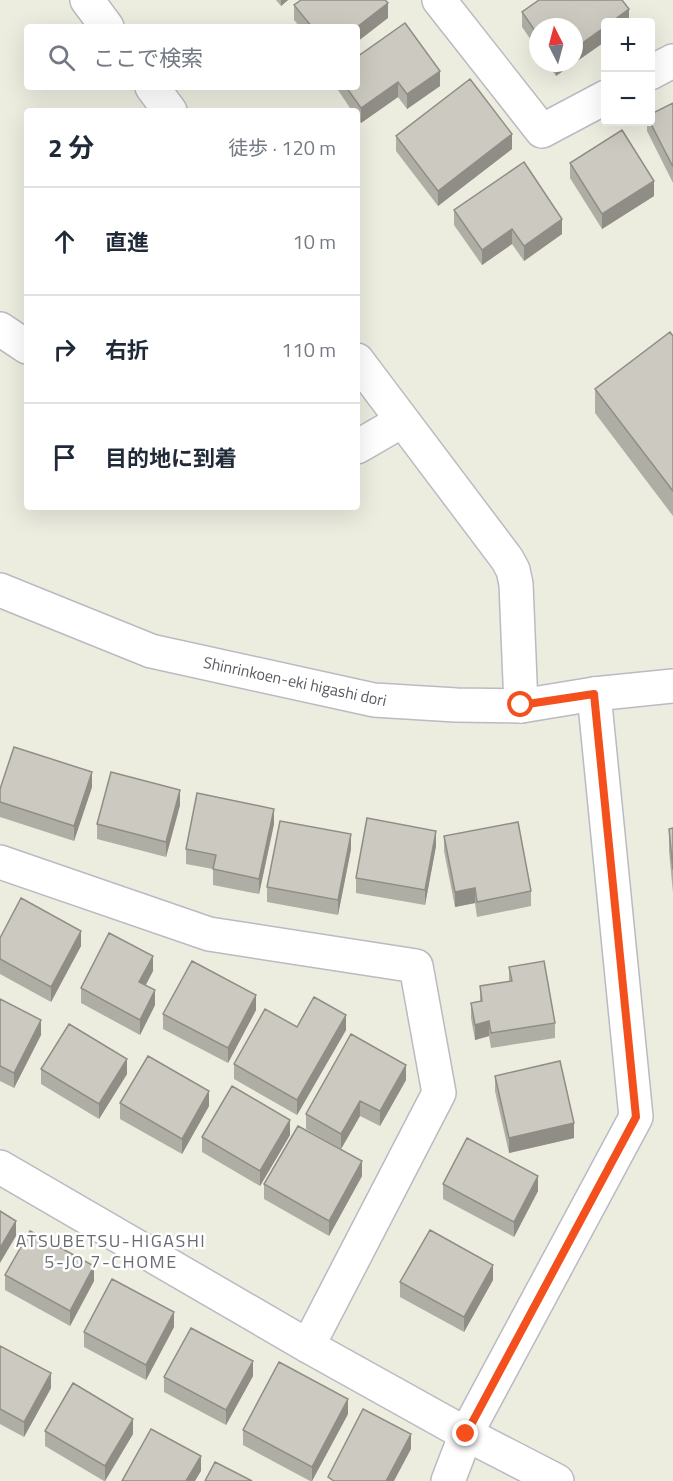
<!DOCTYPE html>
<html lang="ja">
<head>
<meta charset="utf-8">
<style>
  :root { --surface:#fff; --page:#f2f2f3; --text:#1f2937; --muted:#747a83; --line:#e0e1e3 }
  body { margin:0; font-family:"Titillium Web","Noto Sans JP",sans-serif; background:var(--page); color:var(--text) }
  .controls { position:absolute; right:18px; top:18px; display:grid; overflow:hidden; border-radius:6px; box-shadow:0 6px 24px #0002 }
  .controls button { width:54px; height:54px; display:grid; place-items:center; padding:0; border:0; border-bottom:2px solid var(--line); background:var(--surface); color:var(--text); font:30px sans-serif }
  .compass { position:absolute; left:529px; top:18px; width:54px; height:54px; border-radius:50%; background:var(--surface); box-shadow:0 6px 24px #0002; rotate:354deg }
  .stop { position:absolute; width:18px; height:18px; margin:-14px; border:4px solid #f4501d; border-radius:50%; background:#fff }
  .stop.end { background:#f4501d; border-color:#fff; box-shadow:0 2px 6px #0008 }
  .list { margin:0; padding:0; list-style:none }
  h2 { display:flex; justify-content:space-between; align-items:center; height:78px; margin:0; padding:0 24px; font-size:26px }
  h2 small { font-size:20px; font-weight:400; color:var(--muted) }
  .list li { display:grid; grid-template-columns:39px 1fr auto; gap:18px; align-items:center; box-sizing:border-box; height:108px; padding:0 24px; border-top:2px solid var(--line) }
  .list b { display:block; font-size:22px; white-space:nowrap }
  .list em { font-size:20px; font-style:normal; color:var(--muted) }
  .icon { flex:none; width:33px; height:33px; fill:none; stroke:currentColor; stroke-width:2; stroke-linecap:round; stroke-linejoin:round }
  .map { position:relative; flex:none; width:673px; height:1481px; overflow:hidden }
  .search { position:absolute; background:var(--surface); box-shadow:0 6px 24px #0002; left:24px; top:24px; width:336px; height:66px; display:flex; align-items:center; gap:15px; box-sizing:border-box; padding:0 21px; border-radius:6px; color:var(--muted); font-size:22px }
  .panel { position:absolute; background:var(--surface); box-shadow:0 6px 24px #0002; left:24px; top:108px; width:336px; height:402px; border-radius:6px }
  .map>svg:first-child { display:block }
  .lines { fill:none; stroke-linecap:round; stroke-linejoin:round }
  .minor-casing { stroke:#babbc2; stroke-width:36 }
  .tertiary-casing { stroke:#babbc2; stroke-width:36 }
  .minor { stroke:#fff; stroke-width:33 }
  .tertiary { stroke:#fff; stroke-width:33 }
  .wall { fill:#afaea5 }
  .shaded-wall { fill:#8f8d86 }
  .building { fill:#cccac0; stroke:#8f8d86; stroke-width:1.5 }
  .route { stroke:#f4501d; stroke-width:8 }
  .labels { text-anchor:middle; stroke-width:5; stroke-linejoin:round; paint-order:stroke }
  .street-label { font-size:16px; fill:#585b61; stroke:#fff }
  .neighbourhood-label { font-size:18px; letter-spacing:1.5px; fill:#696c73; stroke:#fff }
</style>
</head>
<body>
<div class="map">
<svg width="673" height="1481" viewBox="0 0 673 1481">
  <rect width="100%" height="100%" fill="#ececdf"/>
  <g class="lines">
    <defs>
      <path id="minor" d="M87 0 107 27
        M439 0 542 131 606 97
        M650 73 673 61
        M152 87 170 111
        M0 329 27 347
        M357 360 507 559 513 570 516 584 521 706
        M357 447 402 421
        M0 862 209 934 416 966 439 1093 308 1346
        M448 1481 466 1434 636 1117 594 694"/>
      <path id="tertiary" d="M0 590 151 651 374 700 456 705 521 706 594 694 673 686
        M0 1167 308 1346 466 1434 557 1481"/>
    </defs>
    <use href="#minor" class="minor-casing"/>
    <use href="#tertiary" class="tertiary-casing"/>
    <use href="#minor" class="minor"/>
    <use href="#tertiary" class="tertiary"/>
  </g>
  <path class="wall" d="M276 0H288L281 6Z
    M294 5 388 18 357 27H300L294 20Z
    M522 12 629 22 556 76 547 63H574L538 27V50L522 27Z
    M357 57 440 86 407 109 398 97 361 123 357 117V111H352L336 87H357Z
    M673 103V183L647 131V122H651Z
    M396 136 512 149 438 206 396 151Z
    M570 163 654 196 602 229 570 178Z
    M454 210 562 234 524 261 512 244 482 265 454 225Z
    M673 336V516L595 413V389Z
    M92 787 74 841 0 817V789Z
    M180 805 166 857 97 839V824Z
    M274 824 259 894 213 885V869L186 864V849Z
    M673 828V893L669 851V829Z
    M444 836 531 891V906L477 917 475 903 455 907 444 851Z
    M436 846 425 905 356 893V878Z
    M351 849 338 915 267 902V887Z
    M0 938 81 946 51 1002 0 974Z
    M509 967 555 1023V1038L491 1048 489 1036 475 1040 471 1018V1003L480 1001V986L509 982Z
    M153 971 146 985 155 1005 140 1035 81 1003V988Z
    M0 999 41 1035 14 1088 0 1081Z
    M256 1010 228 1063 163 1029V1014Z
    M297 1027 346 1030 297 1115 234 1079V1064Z
    M41 1069 127 1074 99 1119 41 1084Z
    M495 1076 574 1138 509 1153 495 1091Z
    M406 1080 380 1126 360 1116 341 1149 306 1129V1114Z
    M120 1103 209 1106 182 1154 120 1119Z
    M290 1135 260 1186 202 1152V1137Z
    M362 1176 329 1236 264 1199V1184Z
    M443 1184 538 1191 514 1237 443 1199Z
    M5 1275 94 1281 70 1326 5 1290Z
    M493 1280 464 1332 400 1297V1282Z
    M174 1327 146 1380 84 1347V1332Z
    M0 1346 51 1388 24 1437 0 1424Z
    M253 1376 226 1425 164 1392V1377Z
    M348 1414 312 1481H310L243 1445V1430Z
    M45 1431 133 1434 105 1481H104L45 1446Z"/>
  <path class="shaded-wall" d="M281 0H288L281 6Z
    M388 3V18L357 42V27Z
    M629 9V22H611Z
    M606 26V41L556 76V63H574V49Z
    M440 71V86L407 109V94Z
    M398 82V97L361 123V108Z
    M512 134V149L438 206V191Z
    M654 181V196L602 229V214Z
    M562 219V234L524 261V246Z
    M512 229V244L482 265V250Z
    M92 772V787L74 841V826Z
    M180 790V805L166 857V842Z
    M274 809V824L259 894V879Z
    M436 831V846L425 905V890Z
    M351 834V849L338 915V900Z
    M475 888V903L455 907V892Z
    M81 931V946L51 1002V987Z
    M153 956V971L139 997V982Z
    M155 990V1005L140 1035V1020Z
    M256 995V1010L228 1063V1048Z
    M346 1015V1030L297 1115V1100Z
    M41 1020V1035L14 1088V1073Z
    M489 1021V1036L475 1040V1025Z
    M127 1059V1074L99 1119V1104Z
    M406 1065V1080L380 1126V1111Z
    M209 1091V1106L182 1154V1139Z
    M360 1101V1116L341 1149V1134Z
    M290 1120V1135L260 1186V1171Z
    M574 1123V1138L509 1153V1138Z
    M362 1161V1176L329 1236V1221Z
    M538 1176V1191L514 1237V1222Z
    M16 1221V1236L0 1263V1248Z
    M493 1265V1280L464 1332V1317Z
    M94 1266V1281L70 1326V1311Z
    M174 1312V1327L146 1380V1365Z
    M253 1361V1376L226 1425V1410Z
    M51 1373V1388L24 1437V1422Z
    M348 1399V1414L312 1481V1467Z
    M133 1419V1434L105 1481V1466Z
    M411 1434V1449L394 1481H386Z
    M201 1456V1471L195 1481H186Z"/>
  <path class="building" d="M301 0H385L388 3 357 27H312L294 5Z
    M539 0H622L629 9 611 22H606V26L574 49V27H538V35L522 12Z
    M405 23 440 71 407 94 398 82 361 108 346 87H357V57Z
    M470 79 512 134 438 191 396 136Z
    M673 103V167L650 122 651 114Z
    M622 130 654 181 602 214 570 163Z
    M524 162 562 219 524 246 512 229 482 250 454 210Z
    M670 332 673 336V491L595 389Z
    M14 747 92 772 74 826 0 802V789Z
    M111 772 180 790 166 842 97 824Z
    M197 793 274 809 259 879 213 869 216 855 186 849Z
    M367 818 436 831 425 890 356 878Z
    M280 821 351 834 338 900 267 887Z
    M518 822 531 891 477 902 475 888 455 892 444 836Z
    M673 828V870L669 829Z
    M21 898 81 931 51 987 0 959V938Z
    M109 933 153 956 139 982 155 990 140 1020 81 988Z
    M192 961 256 995 228 1048 163 1014Z
    M544 961 555 1023 491 1033 489 1021 475 1025 471 1003 482 1001 480 986 512 981 509 967Z
    M314 997 346 1015 297 1100 234 1064 265 1009 297 1027Z
    M0 999 41 1020 14 1073 0 1066Z
    M69 1024 127 1059 99 1104 41 1069Z
    M351 1034 406 1065 380 1111 360 1101 341 1134 306 1114Z
    M148 1056 209 1091 182 1139 120 1103Z
    M560 1061 574 1123 509 1138 495 1076Z
    M232 1086 290 1120 260 1171 202 1137Z
    M298 1126 362 1161 329 1221 264 1184Z
    M467 1138 538 1176 514 1222 443 1184Z
    M0 1211 16 1221 0 1248Z
    M430 1230 493 1265 464 1317 400 1282Z
    M30 1231 94 1266 70 1311 5 1275Z
    M112 1279 174 1312 146 1365 84 1332Z
    M191 1328 253 1361 226 1410 164 1377Z
    M0 1346 51 1373 24 1422 0 1409Z
    M279 1362 348 1399 312 1467 243 1430Z
    M73 1383 133 1419 105 1466 45 1431Z
    M363 1409 411 1434 386 1481H334L328 1477Z
    M151 1429 201 1456 186 1481H122Z
    M215 1462 252 1481H205Z"/>
  <g class="lines">
    <path class="route" d="M466 1434 636 1117 594 694 521 705"/>
  </g>
  <g class="labels">
    <g class="street-label">
      <text transform="translate(295 681) rotate(12)" y="6">Shinrinkoen-eki higashi dori</text>
    </g>
    <g class="neighbourhood-label">
      <text x="111" y="1247">ATSUBETSU-HIGASHI<tspan x="111" dy="21">5-JO 7-CHOME</tspan></text>
    </g>
  </g>
</svg>
<div class="controls">
<button>+</button>
<button>−</button>
</div>
<svg class="compass" viewBox="-18 -18 36 36"><path d="M0-13l5 13h-10z" fill="#e53935"/><path d="M0 13l5-13h-10z" fill="#747a83"/></svg>
<div class="stop" style="left:521px;top:705px"></div>
<div class="stop end" style="left:466px;top:1434px"></div>
<div class="search"><svg class="icon" aria-label="search" viewBox="0 0 24 24"><circle cx="10" cy="10" r="6"/><path d="M15 15l6 6"/></svg>ここで検索</div>
<section class="panel">
<h2>2 分<small>徒歩 · 120 m</small></h2>
<ul class="list">
<li><svg class="icon" aria-label="ahead" viewBox="0 0 24 24"><path d="M12 20V5M6 11l6-6 6 6"/></svg><div><b>直進</b></div><em>10 m</em></li>
<li><svg class="icon" aria-label="right" viewBox="0 0 24 24"><path d="M7 20v-9h11M14 6l5 5-5 5"/></svg><div><b>右折</b></div><em>110 m</em></li>
<li><svg class="icon" aria-label="arrive" viewBox="0 0 24 24"><path d="M6 21V4h12l-3 4 3 4H6"/></svg><div><b>目的地に到着</b></div></li>
</ul>
</section>
</div>
</body>
</html>
